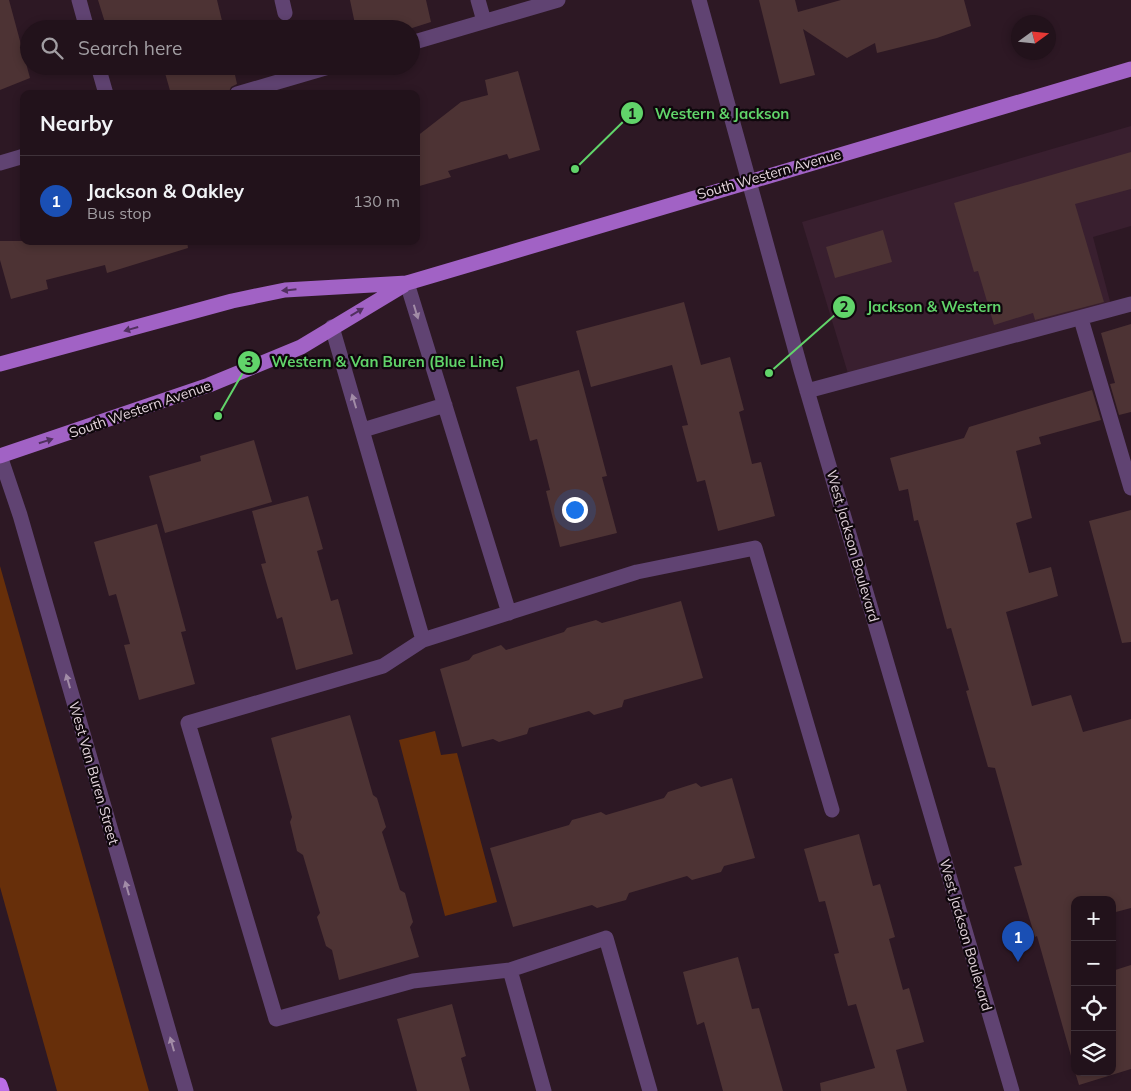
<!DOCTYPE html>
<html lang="en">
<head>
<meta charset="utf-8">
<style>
  :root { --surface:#22121b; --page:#2e2028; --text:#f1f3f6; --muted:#a29ea3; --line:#3f323a; --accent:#0b8043 }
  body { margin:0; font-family:Mulish,sans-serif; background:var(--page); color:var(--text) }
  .controls { position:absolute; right:15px; bottom:15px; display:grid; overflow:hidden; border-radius:10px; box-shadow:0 2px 8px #0003 }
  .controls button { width:45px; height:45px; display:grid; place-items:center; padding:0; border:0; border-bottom:1px solid var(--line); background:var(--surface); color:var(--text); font:25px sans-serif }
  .compass { position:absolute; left:1011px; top:15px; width:45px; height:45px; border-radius:50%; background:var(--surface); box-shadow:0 2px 8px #0003; rotate:75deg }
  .you { position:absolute; left:574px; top:509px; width:18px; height:18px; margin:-12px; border:4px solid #fff; border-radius:50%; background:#1a73e8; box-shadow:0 0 0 8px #1a73e833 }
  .badge { display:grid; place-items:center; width:32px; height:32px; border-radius:50%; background:var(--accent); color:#fff; font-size:16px; font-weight:700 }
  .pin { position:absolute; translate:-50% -41px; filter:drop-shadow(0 1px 2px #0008) }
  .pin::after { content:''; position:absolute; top:26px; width:18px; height:15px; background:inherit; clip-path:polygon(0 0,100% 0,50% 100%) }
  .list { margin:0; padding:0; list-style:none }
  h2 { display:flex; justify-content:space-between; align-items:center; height:65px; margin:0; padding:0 20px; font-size:21px }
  h2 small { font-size:16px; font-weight:400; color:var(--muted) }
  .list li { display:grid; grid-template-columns:32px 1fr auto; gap:15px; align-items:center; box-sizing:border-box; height:90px; padding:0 20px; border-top:1px solid var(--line) }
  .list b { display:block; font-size:19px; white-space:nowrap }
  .list p { margin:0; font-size:16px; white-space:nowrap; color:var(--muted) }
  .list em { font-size:16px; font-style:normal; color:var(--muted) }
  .icon { flex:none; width:28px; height:28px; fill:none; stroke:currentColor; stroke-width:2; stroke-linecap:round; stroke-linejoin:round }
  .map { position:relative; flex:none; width:1131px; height:1091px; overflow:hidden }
  .search { position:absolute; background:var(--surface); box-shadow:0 2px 8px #0003; left:20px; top:20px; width:400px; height:55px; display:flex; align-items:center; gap:12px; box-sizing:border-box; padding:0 18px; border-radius:28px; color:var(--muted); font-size:19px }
  .panel { position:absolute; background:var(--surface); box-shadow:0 2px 8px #0003; left:20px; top:90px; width:400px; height:155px; border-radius:10px }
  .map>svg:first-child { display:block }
  .built { fill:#391f2f }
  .green { fill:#672f0a }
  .building { fill:#4d3334 }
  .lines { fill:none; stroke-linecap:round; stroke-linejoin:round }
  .minor { stroke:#604372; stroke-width:15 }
  .major { stroke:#a162c5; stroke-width:15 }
  .highway { stroke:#ba6de6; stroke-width:15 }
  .oneway { fill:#51305f }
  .oneway2 { fill:#a28ca7 }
  .labels { text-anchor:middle; stroke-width:4.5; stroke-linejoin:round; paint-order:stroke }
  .street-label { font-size:14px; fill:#e3d4dc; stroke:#0f070c }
  .leader { fill:none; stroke:#61d46a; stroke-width:2 }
  .callout-dot { fill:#61d46a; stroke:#0f070c; stroke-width:2 }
  .mark-label { font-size:15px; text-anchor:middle; font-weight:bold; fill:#111 }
  .callout-label { font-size:15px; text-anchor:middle; font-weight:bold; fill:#61d46a; stroke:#0f070c; stroke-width:4.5; stroke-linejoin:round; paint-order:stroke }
</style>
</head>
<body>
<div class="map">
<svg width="1131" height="1091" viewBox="0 0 1131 1091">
  <rect width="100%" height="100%" fill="#2d1824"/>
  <path class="built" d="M1131 126V226L1093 237 1112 309 850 380 802 222Z"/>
  <path class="green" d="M0 566 149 1091H57L0 887Z
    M435 731 441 755 457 753 497 902 445 916 399 740Z"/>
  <path class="building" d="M0 0H9L30 78 0 90Z
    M98 0H217L224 29H107Z
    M350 0H426L431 22 409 29H356Z
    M759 0H795L798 12 841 0H964L971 26 937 38 877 53 875 43 847 58 803 29 815 75 780 84Z
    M163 66H233L237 84 231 87 228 94H171Z
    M518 71 540 150 509 159 507 154 448 171 451 177 416 187V137L461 102 488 95 485 80Z
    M1131 152V189L1075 204 1104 302 1035 320 1033 313 994 325 978 271 974 272 954 203Z
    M883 230 892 262 835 278 826 247Z
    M0 241H187L188 248 107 273 105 265 46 280 48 289 11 299 0 260Z
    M684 302 701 365 730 357 744 410 739 412 752 464 761 462 775 516 718 531 705 480 697 482 682 426 688 425 672 365 591 387 576 331Z
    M1131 324V412L1119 415 1110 384 1115 383 1101 333Z
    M579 370 607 476 602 477 617 533 560 547 546 491 550 490 537 439 530 441 516 387Z
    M1092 390 1101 420 1039 437 1041 444 1016 451 1032 518 1016 523 1029 573 1051 567 1058 596 1006 612 1032 706 1071 695 1083 732 1131 719V908L1112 913V900H1075V1070L1037 936 1035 937 1014 867 1022 865 995 768 988 767 966 691 969 690 951 628 947 629 918 520 914 521 908 489 899 491 890 458 964 438 969 427Z
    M254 440 272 502 165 533 149 476 201 461 200 456Z
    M308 496 323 549 317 551 331 601 338 599 353 654 296 670 282 617 277 619 261 564 266 563 252 511Z
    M1131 510V642L1122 643 1089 521Z
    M157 524 186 631 181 632 195 684 139 700 124 645 130 644 116 594 109 596 94 542Z
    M681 601 703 678 624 700 622 707 594 715 589 711 529 728 527 734 499 742 493 739 462 747 440 669 469 660 473 655 501 645 506 650 564 632 567 628 596 620 602 623Z
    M350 715 373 795 377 798 386 827 382 832 400 890 405 893 413 922 410 927 419 957 339 980 332 950 326 946 317 917 320 913 303 855 297 851 290 822 292 817 271 738Z
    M732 778 755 858 724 866 721 872 692 880 687 876 629 893 626 900 597 908 592 905 513 927 490 848 569 825 572 820 601 812 606 815 664 798 668 792 696 783 701 787Z
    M859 834 873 886 880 884 895 937 889 939 903 990 909 988 924 1042 896 1050 907 1091H821L820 1083 875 1068 856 1004 848 1006 834 954 839 953 825 901 819 902 804 849Z
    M738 957 752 1009 759 1008 783 1091H723L704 1022 697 1025 683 972Z
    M1131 965V1069L1079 1085 1075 1072H1112V971Z
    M452 1004 466 1056 461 1058 470 1091H417L397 1019Z"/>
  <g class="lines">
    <path class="minor" d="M79 0 87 29
      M282 0 285 13
      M478 0 484 21
      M699 0 801 370 1012 1091
      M411 43 558 0
      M98 66 106 94
      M237 94 332 66
      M0 163 24 156
      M407 283 509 613
      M1081 319 1131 488
      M332 327 423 640
      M807 391 1131 304
      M363 430 445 405
      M0 456 20 515 186 1091
      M510 970 544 1091
      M650 1091 606 938 510 970 413 981 276 1019 188 723 383 666 423 640 637 572 755 548 832 810"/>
    <path class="major" d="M0 364 232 301 285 290 407 283 1131 69
      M0 456 209 385 301 347 404 285"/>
    <path class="highway" d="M0 1085 2 1091"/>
  </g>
  <defs><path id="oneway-solid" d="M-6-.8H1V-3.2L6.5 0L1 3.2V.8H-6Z" transform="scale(1.25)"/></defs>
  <g class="oneway">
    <use href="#oneway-solid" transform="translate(289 290) rotate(174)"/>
    <use href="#oneway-solid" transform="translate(357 312) rotate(-31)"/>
    <use href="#oneway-solid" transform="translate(131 329) rotate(164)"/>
    <use href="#oneway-solid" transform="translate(46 441) rotate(-18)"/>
  </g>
  <g class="oneway2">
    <use href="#oneway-solid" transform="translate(416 312) rotate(73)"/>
    <use href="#oneway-solid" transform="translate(354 401) rotate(-107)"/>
    <use href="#oneway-solid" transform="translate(68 681) rotate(-106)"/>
    <use href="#oneway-solid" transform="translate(127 888) rotate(-106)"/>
    <use href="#oneway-solid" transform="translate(172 1044) rotate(-106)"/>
  </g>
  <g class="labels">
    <g class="street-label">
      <text transform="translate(769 174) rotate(-16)" y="5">South Western Avenue</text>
      <text transform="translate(140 409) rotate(-19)" y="5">South Western Avenue</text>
      <text transform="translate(853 546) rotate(74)" y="5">West Jackson Boulevard</text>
      <text transform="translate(94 773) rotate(74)" y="5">West Van Buren Street</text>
      <text transform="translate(966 935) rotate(74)" y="5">West Jackson Boulevard</text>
    </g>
  </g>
  <path class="leader" d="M575 169L632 113M769 373L844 307M218 416L249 362"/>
  <g class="callout-dot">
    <circle cx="575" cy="169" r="5"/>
    <circle cx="769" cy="373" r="5"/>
    <circle cx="218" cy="416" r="5"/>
    <circle cx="632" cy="113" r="12"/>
    <circle cx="844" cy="307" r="12"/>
    <circle cx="249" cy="362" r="12"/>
  </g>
  <g class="mark-label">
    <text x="632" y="119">1</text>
    <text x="844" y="312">2</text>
    <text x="249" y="367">3</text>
  </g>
  <g class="callout-label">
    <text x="722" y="119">Western &amp; Jackson</text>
    <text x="934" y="312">Jackson &amp; Western</text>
    <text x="388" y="367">Western &amp; Van Buren (Blue Line)</text>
  </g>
</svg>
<div class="controls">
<button>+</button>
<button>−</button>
<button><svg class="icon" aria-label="locate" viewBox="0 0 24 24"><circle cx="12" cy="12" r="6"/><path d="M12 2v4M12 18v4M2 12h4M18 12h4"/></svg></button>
<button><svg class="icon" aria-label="layers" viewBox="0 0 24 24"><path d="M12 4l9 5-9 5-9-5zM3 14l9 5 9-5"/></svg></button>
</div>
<svg class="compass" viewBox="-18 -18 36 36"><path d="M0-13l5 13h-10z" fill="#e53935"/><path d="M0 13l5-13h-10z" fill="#a29ea3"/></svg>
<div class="you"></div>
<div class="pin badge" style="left:1018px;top:962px;background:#1a4fb4">1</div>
<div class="search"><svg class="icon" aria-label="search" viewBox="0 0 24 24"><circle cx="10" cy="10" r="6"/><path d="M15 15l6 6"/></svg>Search here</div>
<section class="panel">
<h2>Nearby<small></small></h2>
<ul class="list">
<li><span class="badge" style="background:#1a4fb4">1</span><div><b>Jackson &amp; Oakley</b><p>Bus stop</p></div><em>130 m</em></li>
</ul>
</section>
</div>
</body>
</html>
